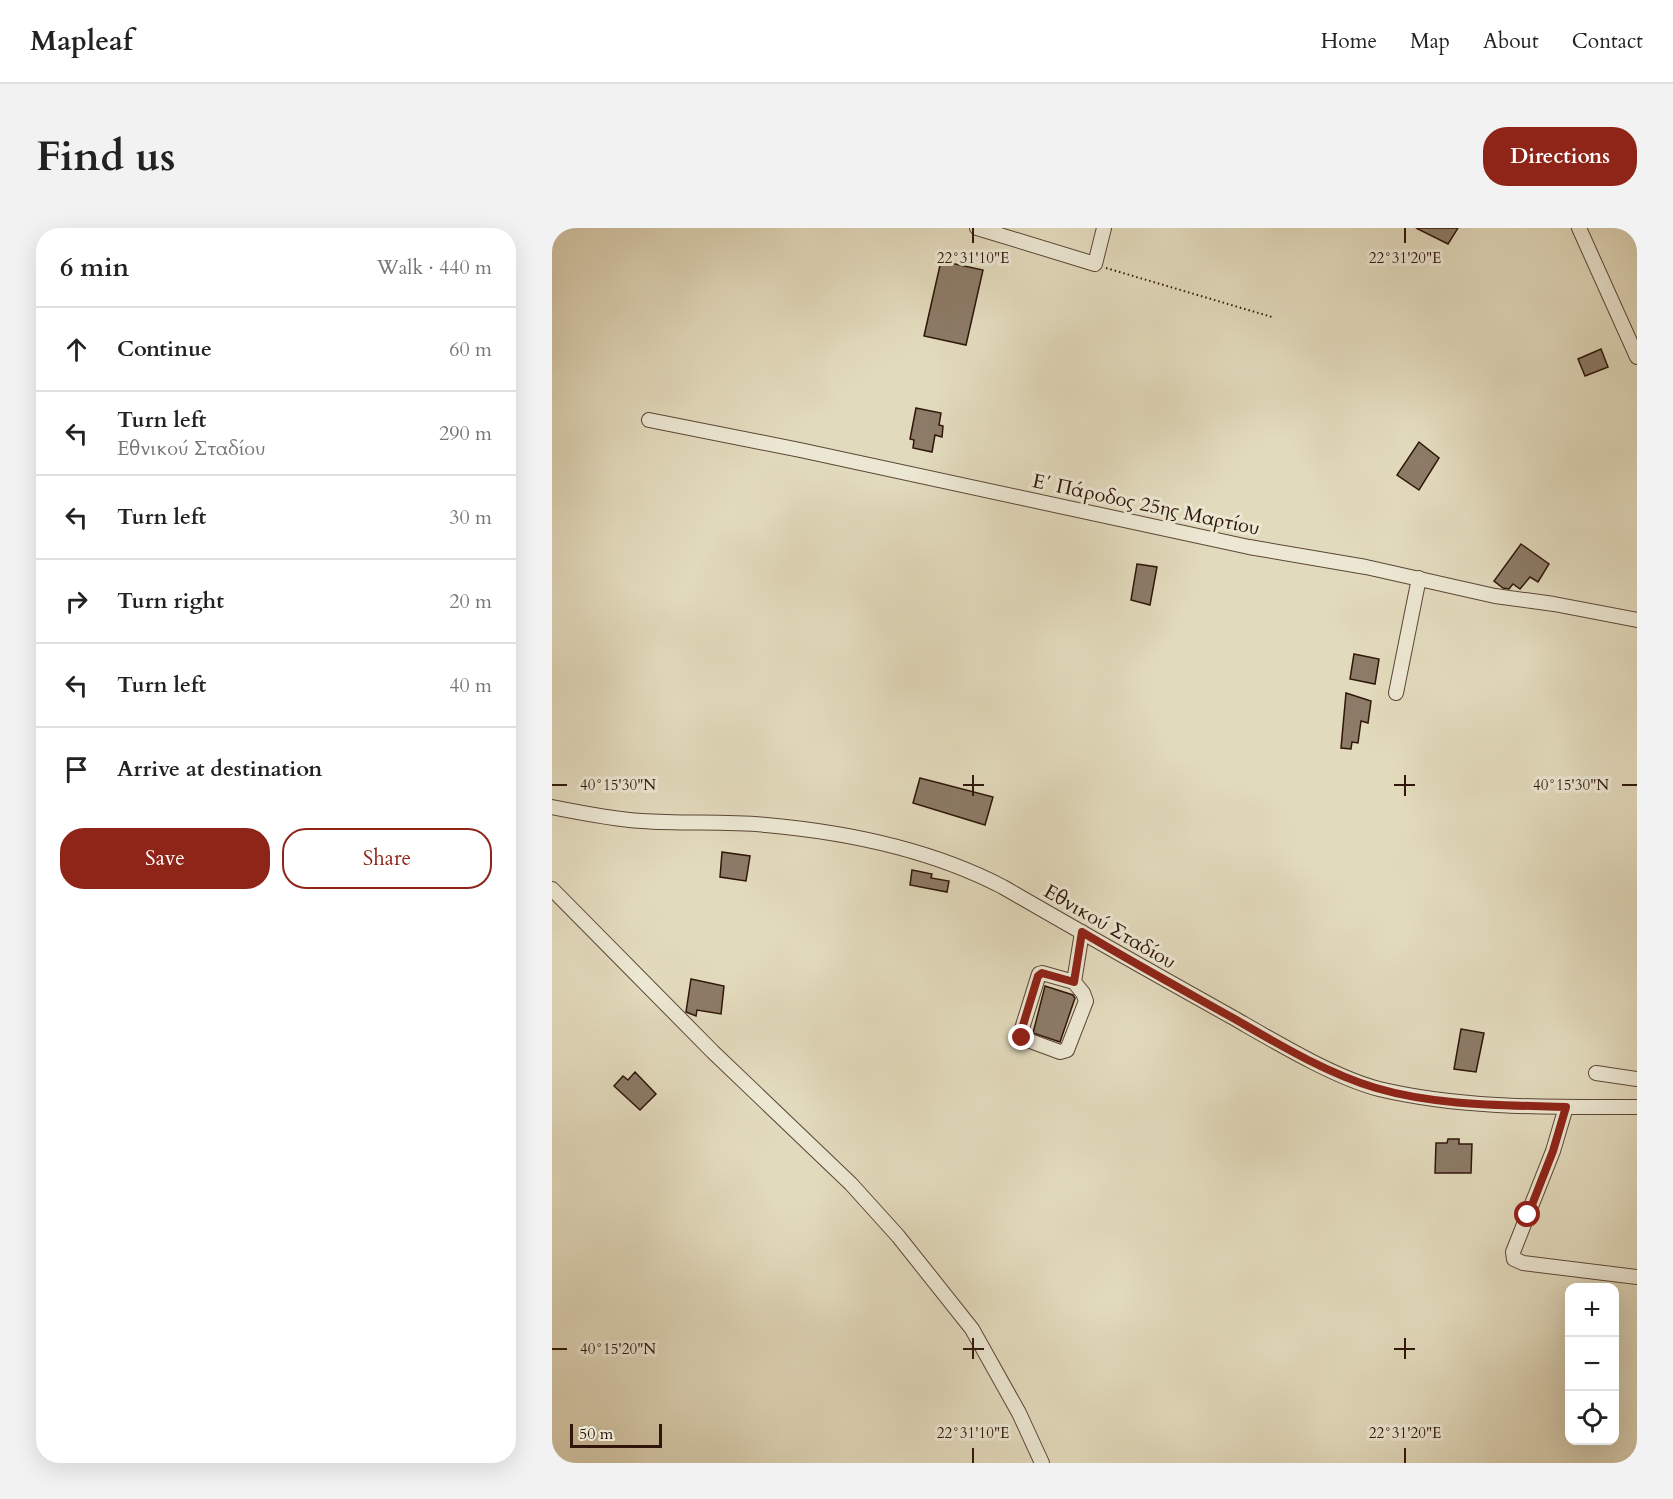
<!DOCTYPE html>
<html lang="en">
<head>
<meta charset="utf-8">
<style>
  :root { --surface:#fff; --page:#f2f2f2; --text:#222; --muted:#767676; --line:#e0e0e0; --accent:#8f2418 }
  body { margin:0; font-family:Cardo,serif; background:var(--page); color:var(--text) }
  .controls { position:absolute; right:18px; bottom:18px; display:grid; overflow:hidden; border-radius:12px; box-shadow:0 6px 24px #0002 }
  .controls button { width:54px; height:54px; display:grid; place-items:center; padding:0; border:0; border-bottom:2px solid var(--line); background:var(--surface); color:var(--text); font:30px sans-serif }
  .scale { position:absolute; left:18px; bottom:15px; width:92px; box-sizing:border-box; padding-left:6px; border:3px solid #2f150a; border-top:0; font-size:16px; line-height:21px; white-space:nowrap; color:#2f150a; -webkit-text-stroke:4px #ece7d3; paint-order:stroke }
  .stop { position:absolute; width:18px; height:18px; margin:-14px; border:4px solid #8f2418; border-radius:50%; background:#fff }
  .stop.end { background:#8f2418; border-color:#fff; box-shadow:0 2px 6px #0008 }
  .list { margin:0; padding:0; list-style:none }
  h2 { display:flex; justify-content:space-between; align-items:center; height:78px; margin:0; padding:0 24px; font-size:26px }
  h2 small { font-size:20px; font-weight:400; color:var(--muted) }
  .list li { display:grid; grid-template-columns:39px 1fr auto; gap:18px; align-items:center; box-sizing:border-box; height:84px; padding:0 24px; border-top:2px solid var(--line) }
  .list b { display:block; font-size:22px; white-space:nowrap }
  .list p { margin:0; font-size:20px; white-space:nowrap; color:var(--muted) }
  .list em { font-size:20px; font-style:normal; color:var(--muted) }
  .actions { display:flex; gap:12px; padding:18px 24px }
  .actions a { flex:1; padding:14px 0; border:2px solid var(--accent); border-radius:24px; text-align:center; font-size:21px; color:var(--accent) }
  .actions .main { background:var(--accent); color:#fff }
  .icon { flex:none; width:33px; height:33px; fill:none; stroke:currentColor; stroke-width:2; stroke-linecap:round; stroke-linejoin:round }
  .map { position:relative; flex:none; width:1085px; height:1235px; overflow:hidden; border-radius:24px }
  header { display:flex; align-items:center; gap:36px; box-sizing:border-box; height:84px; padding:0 30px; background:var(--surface); border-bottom:2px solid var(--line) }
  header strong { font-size:28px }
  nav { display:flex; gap:33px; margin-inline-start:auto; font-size:21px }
  .intro { display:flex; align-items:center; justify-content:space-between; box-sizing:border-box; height:144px; padding:0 36px }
  h1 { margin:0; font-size:42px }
  .button { padding:15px 27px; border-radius:24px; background:var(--accent); color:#fff; font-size:21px; font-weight:700 }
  main { display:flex; gap:36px; padding:0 36px }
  aside { flex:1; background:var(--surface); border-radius:24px; box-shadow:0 6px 24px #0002 }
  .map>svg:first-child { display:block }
  .building { fill:#8c7b67; stroke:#2f150a; stroke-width:1.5 }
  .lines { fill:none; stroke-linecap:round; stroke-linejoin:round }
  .minor-casing { stroke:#5c4636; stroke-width:16 }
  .path { stroke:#2f150a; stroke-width:2; stroke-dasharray:1.5 3; stroke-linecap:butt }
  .minor { stroke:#ece7d3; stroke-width:14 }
  .route { stroke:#8f2418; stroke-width:8 }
  .ticks { fill:none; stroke:#2f150a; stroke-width:2 }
  .labels { text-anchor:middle; stroke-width:6; stroke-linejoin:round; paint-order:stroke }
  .street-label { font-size:20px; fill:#2f150a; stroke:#ece7d3 }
  .ticks-label { font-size:15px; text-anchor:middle; fill:#2f150a; stroke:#ece7d3; stroke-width:6; stroke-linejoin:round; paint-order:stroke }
</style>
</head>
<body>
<header>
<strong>Mapleaf</strong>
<nav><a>Home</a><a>Map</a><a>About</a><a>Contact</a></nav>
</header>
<div class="intro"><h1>Find us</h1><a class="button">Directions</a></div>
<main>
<aside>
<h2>6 min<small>Walk · 440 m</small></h2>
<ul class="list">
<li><svg class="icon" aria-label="ahead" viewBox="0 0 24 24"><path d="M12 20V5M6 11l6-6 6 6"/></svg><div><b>Continue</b></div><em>60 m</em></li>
<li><svg class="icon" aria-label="left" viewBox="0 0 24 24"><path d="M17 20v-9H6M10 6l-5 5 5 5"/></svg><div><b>Turn left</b><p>Εθνικού Σταδίου</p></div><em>290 m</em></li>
<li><svg class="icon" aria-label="left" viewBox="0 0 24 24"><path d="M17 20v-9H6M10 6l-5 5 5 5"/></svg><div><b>Turn left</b></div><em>30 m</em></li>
<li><svg class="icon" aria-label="right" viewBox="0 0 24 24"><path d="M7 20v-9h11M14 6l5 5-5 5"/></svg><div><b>Turn right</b></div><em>20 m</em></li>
<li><svg class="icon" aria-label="left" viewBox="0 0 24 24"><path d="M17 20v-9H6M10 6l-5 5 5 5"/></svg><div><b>Turn left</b></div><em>40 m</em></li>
<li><svg class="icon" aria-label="arrive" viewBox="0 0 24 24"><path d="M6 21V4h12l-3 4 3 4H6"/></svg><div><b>Arrive at destination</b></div></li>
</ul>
<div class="actions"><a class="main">Save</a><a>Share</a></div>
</aside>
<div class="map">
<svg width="1085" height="1235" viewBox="0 0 1085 1235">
  <rect width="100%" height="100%" fill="#e2dabc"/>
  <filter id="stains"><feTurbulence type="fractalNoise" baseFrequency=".00333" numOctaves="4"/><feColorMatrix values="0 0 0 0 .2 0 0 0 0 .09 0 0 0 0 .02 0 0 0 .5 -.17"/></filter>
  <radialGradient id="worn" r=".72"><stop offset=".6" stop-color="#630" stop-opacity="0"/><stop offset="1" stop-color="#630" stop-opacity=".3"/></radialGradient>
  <path class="building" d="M864 0H906L896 16Z
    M389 33 431 42 414 117 372 108Z
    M1049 121 1056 139 1033 148 1026 131Z
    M364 180 389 185 387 197 391 198 390 209 383 207 380 224 361 220 362 212 358 211Z
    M867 214 887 230 867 262 845 247Z
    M969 316 997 336 986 354 978 349 968 361 961 356 957 361 951 360 942 353Z
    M585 336 605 339 598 377 579 372Z
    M802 426 827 431 823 456 798 451Z
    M794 465 819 473 816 495 809 493 806 515 800 514 799 521 789 520Z
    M368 550 441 569 433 597 361 575Z
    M170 624 198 628 194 653 168 649Z
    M360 642 380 646 379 650 397 653 395 664 358 657Z
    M139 751 172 758 169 786 145 782 144 788 134 784Z
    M493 758 521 767 523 770 508 814 481 805Z
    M909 801 932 805 924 844 902 841Z
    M83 844 104 866 88 882 62 858 71 848 76 852Z
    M896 911H907V916H920L919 945H883L884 915H895Z"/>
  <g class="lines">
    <defs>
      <path id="minor" d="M425 0 543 36 552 0
        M1027 0 1085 129
        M97 192 248 222 697 319 814 339 943 368 1002 376 1085 392
        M844 465 867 350
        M0 579C30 585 60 591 90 593 131 596 173 593 214 597 293 604 380 622 451 659 527 703 603 746 680 789 722 813 781 849 827 861 911 881 999 879 1085 879
        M0 661 161 824 299 956 346 1008 420 1101 467 1185 490 1235
        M522 754 490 745 487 746 468 807 470 810 508 824 515 822 534 773 531 765 522 754 530 704
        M1044 845 1085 851
        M1014 879 1001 923 961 1024 962 1031 971 1035 1085 1049"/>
    </defs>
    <use href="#minor" class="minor-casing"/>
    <path class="path" d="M554 40 720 89"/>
    <use href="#minor" class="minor"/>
  </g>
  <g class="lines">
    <path class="route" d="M470 810 468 807 486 748 490 745 522 754 530 704C580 734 631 762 681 790 726 816 774 845 824 860 885 878 951 877 1014 879L1001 923 976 987"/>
  </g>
  <path class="ticks" d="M421 0V15M853 0V15M421 547V568M853 547V568M0 557H15M411 557H432M842 557H863M1070 557H1085M421 1110V1131M853 1110V1131M0 1121H15M411 1121H432M842 1121H863M421 1220V1235M853 1220V1235"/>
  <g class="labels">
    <g class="street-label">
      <text transform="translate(594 276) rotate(12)" y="7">Ε΄ Πάροδος 25ης Μαρτίου</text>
      <text transform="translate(558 698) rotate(30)" y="7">Εθνικού Σταδίου</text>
    </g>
  </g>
  <g class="ticks-label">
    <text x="421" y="35">22°31'10"E</text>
    <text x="853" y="35">22°31'20"E</text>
    <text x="66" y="562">40°15'30"N</text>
    <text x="1019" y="562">40°15'30"N</text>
    <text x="66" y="1126">40°15'20"N</text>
    <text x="421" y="1210">22°31'10"E</text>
    <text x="853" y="1210">22°31'20"E</text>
  </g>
  <rect width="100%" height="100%" filter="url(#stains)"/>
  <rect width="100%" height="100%" fill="url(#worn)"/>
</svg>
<div class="controls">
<button>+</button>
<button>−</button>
<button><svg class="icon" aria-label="locate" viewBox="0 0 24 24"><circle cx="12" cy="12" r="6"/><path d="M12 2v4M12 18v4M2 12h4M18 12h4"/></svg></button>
</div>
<div class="scale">50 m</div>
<div class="stop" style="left:976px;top:987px"></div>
<div class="stop end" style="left:470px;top:810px"></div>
</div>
</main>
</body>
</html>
